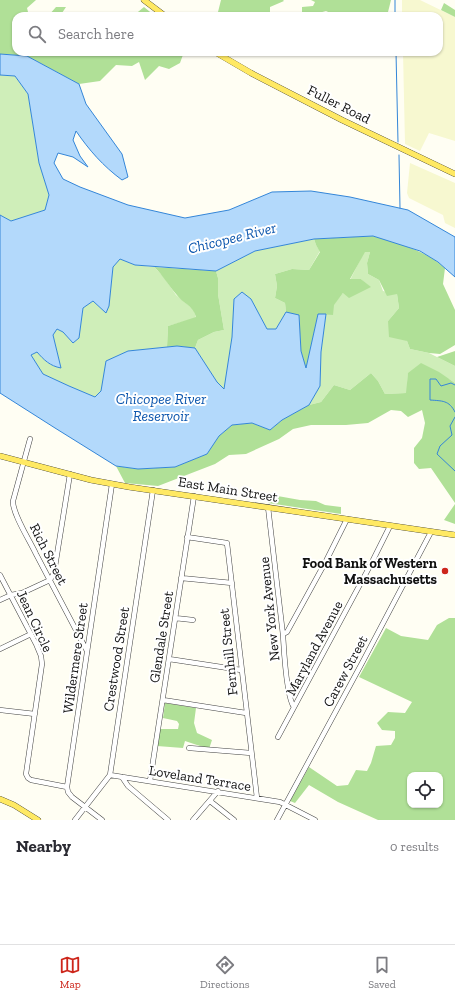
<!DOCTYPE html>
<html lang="en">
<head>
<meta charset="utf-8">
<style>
  :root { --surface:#fff; --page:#f7f7f7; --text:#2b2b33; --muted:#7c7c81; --line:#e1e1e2; --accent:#cd261b }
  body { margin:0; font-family:"Zilla Slab",serif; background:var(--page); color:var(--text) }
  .controls { position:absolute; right:12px; bottom:12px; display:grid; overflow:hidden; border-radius:8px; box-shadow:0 1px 3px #0004 }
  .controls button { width:36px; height:36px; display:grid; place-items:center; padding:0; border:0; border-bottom:1px solid var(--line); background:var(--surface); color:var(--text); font:20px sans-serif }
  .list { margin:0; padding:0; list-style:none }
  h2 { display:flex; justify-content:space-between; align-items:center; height:52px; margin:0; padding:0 16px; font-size:17px }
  h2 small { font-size:13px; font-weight:400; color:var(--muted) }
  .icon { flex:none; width:22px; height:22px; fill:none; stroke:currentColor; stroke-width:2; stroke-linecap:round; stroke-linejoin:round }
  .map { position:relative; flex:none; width:455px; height:820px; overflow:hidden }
  .search { position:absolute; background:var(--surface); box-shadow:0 1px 3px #0004; left:12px; right:12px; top:12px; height:44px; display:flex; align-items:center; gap:10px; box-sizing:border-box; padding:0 14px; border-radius:12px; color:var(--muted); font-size:15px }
  .sheet { height:124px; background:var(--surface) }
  nav { display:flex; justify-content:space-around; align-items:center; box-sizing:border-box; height:56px; border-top:1px solid var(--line); background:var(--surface); font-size:11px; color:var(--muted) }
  nav a { display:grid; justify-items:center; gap:2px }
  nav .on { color:var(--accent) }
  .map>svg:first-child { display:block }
  .farmland { fill:#f7f8d0 }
  .green { fill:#cfeeb9 }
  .forest { fill:#b0e097; fill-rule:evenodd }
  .water { fill:#b3d9fb; stroke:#3486d8 }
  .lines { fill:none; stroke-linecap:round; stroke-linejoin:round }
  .stream { stroke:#3486d8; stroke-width:1 }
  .minor-casing { stroke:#434343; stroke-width:5.5 }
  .major-casing { stroke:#212121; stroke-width:6 }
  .minor { stroke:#fff; stroke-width:4.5 }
  .major { stroke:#ffe963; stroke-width:5.5 }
  .poi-dot { fill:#cd261b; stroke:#fff; stroke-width:1.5 }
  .labels { text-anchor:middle; stroke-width:4; stroke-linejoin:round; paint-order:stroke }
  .street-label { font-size:14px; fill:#101010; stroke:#fff }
  .poi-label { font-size:14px; font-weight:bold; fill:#101010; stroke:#fff; text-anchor:end }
  .water-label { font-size:15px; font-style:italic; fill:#0d57ae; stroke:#fff }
</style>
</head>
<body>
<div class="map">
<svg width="455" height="820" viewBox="0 0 455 820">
  <rect width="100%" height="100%" fill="#fffef3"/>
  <path class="farmland" d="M402 0H420L455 17V141L429 133 420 151 405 144 403 52H439V16H402Z
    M410 163 455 183V228L445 223 443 215 409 198 407 193Z"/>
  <path class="green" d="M0 75 15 76 28 94 39 163 49 195 45 210 11 221 0 215Z
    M314 239 316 245 320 251 309 270 292 269 275 274 277 286 275 298 285 303 286 312 276 329H267L251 299H234L232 337 224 390 217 382 195 348 198 340 214 332 224 330 218 294V278L216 271 255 251Z
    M364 252H370L367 263 368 274 379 280 383 291 397 294 399 308 388 321 407 341 410 349 429 353 455 366V383L449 379 408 373 407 393 385 394 378 381 371 373 350 390 334 385 321 402 309 405 320 386 321 352 326 314 343 293 370 287 361 279 350 280Z
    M120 259 135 265 154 267 163 276 176 295 194 310 196 318 168 326 167 347 128 351 106 361 101 392 95 397 69 386 43 374 31 355 37 352C44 360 50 366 61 368L53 335 57 329 63 332 73 343 79 338 83 308 93 301 106 313 109 305 113 267Z"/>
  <path class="forest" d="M0 0H36L27 8 29 16H16V52H184L180 63 169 69 159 66 145 80 139 62 132 66 116 65 100 81 79 84 27 56 0 54Z
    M221 0H283L284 1 270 7V16H217Z
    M311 0H391L387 16H337L326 11 315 14 302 13V7L313 6 315 2Z
    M444 3 455 10V17L441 10Z
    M56 7H66L60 16H48Z
    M144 7 155 16H133Z
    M373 236C399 244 425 250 445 268L443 284 455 310V345L440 354 429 353 410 349 407 341 389 337 388 321 399 308 397 294 387 296 379 280 368 274 367 263 370 252H365L350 279H361L371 287 349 298 343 293 334 305 333 315 318 314 306 369 301 351 299 316 286 312 285 303 275 298 277 286 275 274 292 269 309 270 320 252 316 245 314 239Z
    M154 267 216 271 218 278V294L224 330 214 332 198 340 195 348 177 346 167 347 168 326 196 317C193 305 183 304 176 294 168 285 163 275 154 267Z
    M455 351V366L437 357Z
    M421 363 439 372 455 383V503L431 468 419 469 414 463V448L422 438 425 423 422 410 408 417 401 411 391 410 368 423 346 425H311L293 429 279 439 246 454 229 455 215 464 158 486 125 483 116 466 138 469 175 467 207 454 219 436 232 425 252 423 270 430 282 420 309 405 321 402 334 385 350 390 371 373 378 381 385 394 406 393 408 373Z
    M272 495 300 500 316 501 325 505 341 507V514L268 503 269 497Z
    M455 504V524L444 520Z
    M449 618H455V820H378L338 802 309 785 295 803 290 801 309 767 337 786 348 785 356 770 367 771 371 763 376 746 391 745 395 738V731L382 730 377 723 388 712 405 713 412 702 359 677 386 628 401 636 428 640 437 625ZM410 775H440V805H410Z
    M165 703 196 708 194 723 197 733 212 740 209 749 185 741 183 748 157 746 160 729H178L179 724 177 721 163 718Z"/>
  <path class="water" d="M0 54 27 56 79 84 86 104 122 154 128 177 122 180C103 166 89 150 76 131L73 140 80 156 88 167 73 157 58 153 54 163 63 179 80 187 128 205 185 218 229 210 272 192 311 191 350 197 408 210 455 237V277L438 262 420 251 373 236 314 239 255 251 216 271 135 265 120 259 113 267 109 306 106 313 93 301 83 308 79 338 73 343 63 332 57 329 53 335 61 368C50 366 44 360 37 352L31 355 43 374 69 386 95 397 101 391 106 361 128 351 177 346 195 348 217 382 224 389 232 337 234 299 242 292 251 299 267 329H276L286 312 299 315 301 351 306 368 318 314H326L321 352 320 386 309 405 282 420 270 430 252 423 232 425 219 436 207 454 175 467 138 469 116 466 55 428 0 393V215L11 221 45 210 49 195 39 163 28 94 15 76 0 75Z"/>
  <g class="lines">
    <path class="stream" d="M395 0V16
      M396 52 398 142
      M399 155 400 208
      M455 385 451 383 441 386 436 379H430V400C442 401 449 400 455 412
      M455 417 450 426 452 435 440 446 437 454 455 471"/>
    <defs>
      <path id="minor" d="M30 439 13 501C12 513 30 541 36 554 53 586 70 619 87 651
        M268 507C273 550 278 593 283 635 284 650 286 697 294 707
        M187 537 227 543 257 798
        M0 575 36 644 41 656 42 664 26 774 28 778 31 780 67 787
        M181 578 232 583
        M0 600 11 595 22 593 50 580 54 573 70 474
        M175 618 193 620
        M283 634 287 632 326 561 347 519
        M0 649 31 634
        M169 659 241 670
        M163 700 246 713
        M0 710 35 714
        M278 737 371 564 390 526
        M189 748 251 753
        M110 775 280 802 315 820
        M122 777 128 786 168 820
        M150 781 194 496
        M210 801 234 820
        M75 820 110 775 153 490
        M102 820 72 797 68 792 67 787 112 484
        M193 820 218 791
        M277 820 362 663 431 532"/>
      <path id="major" d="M144 0 165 16
        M215 52 251 73 342 120 455 174
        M0 456 91 480 129 487 455 535
        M0 799 14 805 38 820"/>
    </defs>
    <use href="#minor" class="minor-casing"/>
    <use href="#major" class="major-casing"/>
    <use href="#minor" class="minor"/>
    <use href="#major" class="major"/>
  </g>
  <circle class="poi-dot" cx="445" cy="571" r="4"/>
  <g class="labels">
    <g class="street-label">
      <text transform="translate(339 104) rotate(27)" y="5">Fuller Road</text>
      <text transform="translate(228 489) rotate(9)" y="5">East Main Street</text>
      <text transform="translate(49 554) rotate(63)" y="5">Rich Street</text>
      <text transform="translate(269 609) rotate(-96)" y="5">New York Avenue</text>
      <text transform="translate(35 621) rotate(65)" y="5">Jean Circle</text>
      <text transform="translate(161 637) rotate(-81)" y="5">Glendale Street</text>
      <text transform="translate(314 648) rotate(-62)" y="5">Maryland Avenue</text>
      <text transform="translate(228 652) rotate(-96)" y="5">Fernhill Street</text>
      <text transform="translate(75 658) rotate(-82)" y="5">Wildermere Street</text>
      <text transform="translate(116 659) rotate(-81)" y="5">Crestwood Street</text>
      <text transform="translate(345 671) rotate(-62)" y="5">Carew Street</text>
      <text transform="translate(200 778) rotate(9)" y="5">Loveland Terrace</text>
    </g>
    <g class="poi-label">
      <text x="437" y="568">Food Bank of Western<tspan x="437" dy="16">Massachusetts</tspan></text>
    </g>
    <g class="water-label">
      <text transform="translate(232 238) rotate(-14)" y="5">Chicopee River</text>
      <text x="161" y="404">Chicopee River<tspan x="161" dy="17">Reservoir</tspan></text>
    </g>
  </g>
</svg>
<div class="controls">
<button><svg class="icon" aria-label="locate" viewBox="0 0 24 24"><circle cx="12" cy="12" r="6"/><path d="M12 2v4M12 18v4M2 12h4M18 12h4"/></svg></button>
</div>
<div class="search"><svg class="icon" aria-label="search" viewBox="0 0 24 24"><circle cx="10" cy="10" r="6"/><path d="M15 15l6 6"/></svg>Search here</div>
</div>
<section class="sheet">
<h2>Nearby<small>0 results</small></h2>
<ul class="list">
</ul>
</section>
<nav>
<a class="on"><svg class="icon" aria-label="map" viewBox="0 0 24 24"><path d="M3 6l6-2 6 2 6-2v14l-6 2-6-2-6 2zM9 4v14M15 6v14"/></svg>Map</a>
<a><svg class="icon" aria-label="directions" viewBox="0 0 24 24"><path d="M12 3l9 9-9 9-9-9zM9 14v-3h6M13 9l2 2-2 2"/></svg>Directions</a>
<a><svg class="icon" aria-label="saved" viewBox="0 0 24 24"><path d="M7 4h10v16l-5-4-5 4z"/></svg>Saved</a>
</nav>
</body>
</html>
